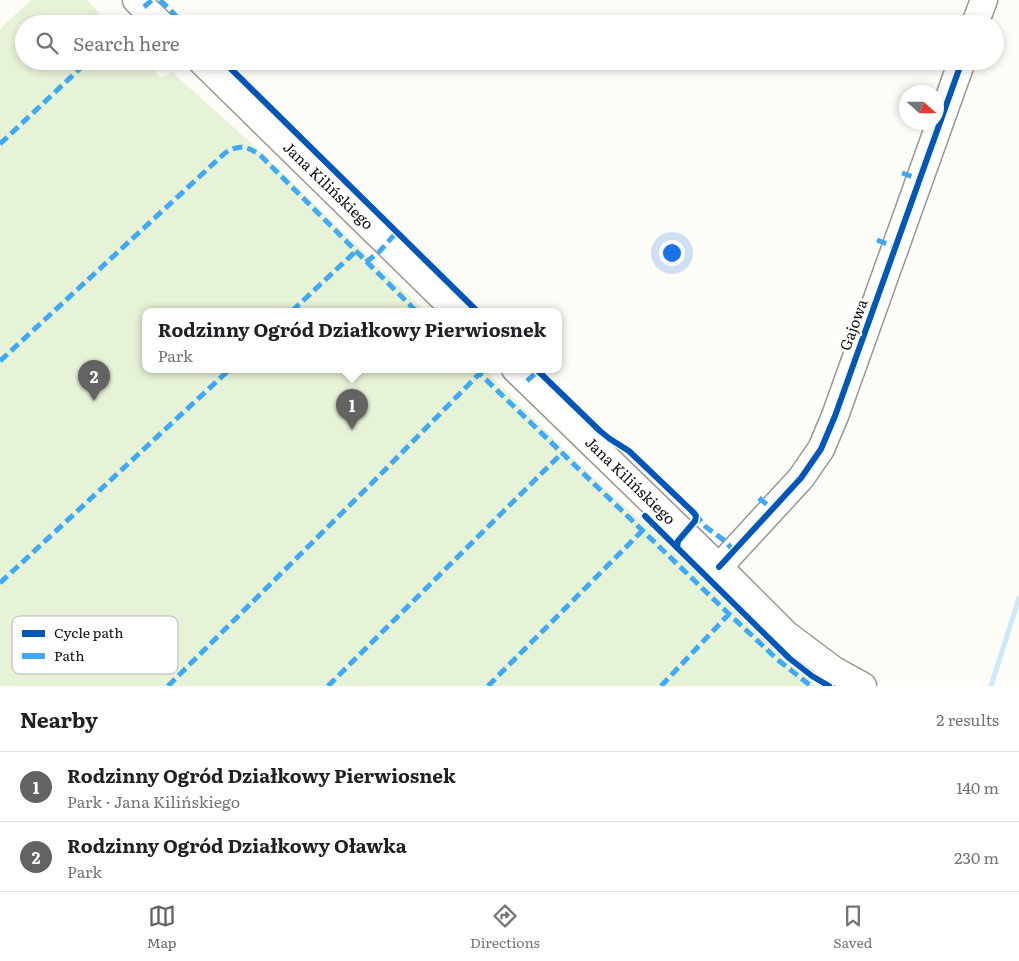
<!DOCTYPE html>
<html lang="en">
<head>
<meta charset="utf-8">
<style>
  :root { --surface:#fff; --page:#f6f6f6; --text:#202124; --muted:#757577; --line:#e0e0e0; --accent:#646362 }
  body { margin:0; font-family:Literata,serif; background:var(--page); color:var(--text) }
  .compass { position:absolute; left:899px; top:85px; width:45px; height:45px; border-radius:50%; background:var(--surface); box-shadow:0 2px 8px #0003; rotate:111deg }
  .you { position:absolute; left:671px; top:252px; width:18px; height:18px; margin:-12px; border:4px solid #fff; border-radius:50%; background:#1a73e8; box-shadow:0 0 0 8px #1a73e833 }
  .badge { display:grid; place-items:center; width:32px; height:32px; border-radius:50%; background:var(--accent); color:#fff; font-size:16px; font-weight:700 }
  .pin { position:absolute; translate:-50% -41px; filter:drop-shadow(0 1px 2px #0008) }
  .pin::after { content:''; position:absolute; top:26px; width:18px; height:15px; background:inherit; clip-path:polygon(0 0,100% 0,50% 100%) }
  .popup { position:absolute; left:142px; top:308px; width:420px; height:65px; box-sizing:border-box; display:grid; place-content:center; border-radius:10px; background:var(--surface); filter:drop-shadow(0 1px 4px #0005); font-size:16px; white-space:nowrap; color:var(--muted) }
  .popup b { font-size:19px; color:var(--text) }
  .popup::after { content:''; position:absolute; left:50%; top:100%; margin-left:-10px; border:10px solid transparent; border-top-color:var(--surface) }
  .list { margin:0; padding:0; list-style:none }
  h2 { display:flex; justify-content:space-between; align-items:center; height:65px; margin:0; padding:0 20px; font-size:21px }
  h2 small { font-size:16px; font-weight:400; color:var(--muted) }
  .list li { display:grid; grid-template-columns:32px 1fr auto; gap:15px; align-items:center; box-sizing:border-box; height:70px; padding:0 20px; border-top:1px solid var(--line) }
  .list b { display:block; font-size:19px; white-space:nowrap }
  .list p { margin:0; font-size:16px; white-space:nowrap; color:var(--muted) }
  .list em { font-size:16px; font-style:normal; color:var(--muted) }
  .icon { flex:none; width:28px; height:28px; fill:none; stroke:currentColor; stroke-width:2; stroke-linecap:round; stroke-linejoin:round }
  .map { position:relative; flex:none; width:1019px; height:686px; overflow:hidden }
  .search { position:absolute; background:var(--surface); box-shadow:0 2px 8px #0003; left:15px; right:15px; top:15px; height:55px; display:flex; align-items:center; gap:12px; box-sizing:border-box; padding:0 18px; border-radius:28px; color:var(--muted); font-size:19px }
  .sheet { height:205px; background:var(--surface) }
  nav { display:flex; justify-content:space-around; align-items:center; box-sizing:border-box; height:70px; border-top:1px solid var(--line); background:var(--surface); font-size:14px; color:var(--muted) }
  nav a { display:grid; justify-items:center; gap:2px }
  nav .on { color:var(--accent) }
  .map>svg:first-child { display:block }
  .green { fill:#e7f3d7 }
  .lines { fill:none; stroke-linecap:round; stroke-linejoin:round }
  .stream { stroke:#cde8f7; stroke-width:5 }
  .minor-casing { stroke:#979795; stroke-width:29 }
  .minor { stroke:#fffffe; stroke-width:26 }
  .quiet { stroke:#3fa9f5; stroke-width:5; stroke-dasharray:10 5; stroke-linecap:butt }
  .cycleway-casing { stroke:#fff; stroke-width:9 }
  .cycleway { stroke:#0057b8; stroke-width:6 }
  .labels { text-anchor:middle; stroke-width:5; stroke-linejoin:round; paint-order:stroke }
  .street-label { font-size:15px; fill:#111; stroke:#fff }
  .key { fill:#fff; stroke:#b8b8b8; stroke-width:1 }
  .key-label { font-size:14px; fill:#111 }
</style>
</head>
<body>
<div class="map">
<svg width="1019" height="686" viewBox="0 0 1019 686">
  <rect width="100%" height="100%" fill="#fdfcf7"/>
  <path class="green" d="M31 0H87L109 24H24V61H145L161 78 172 72 249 141 425 311H146V369H484L581 466 716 590 780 655 819 686H0V29Z"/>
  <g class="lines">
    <path class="stream" d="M991 686 1019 598"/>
    <defs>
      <path id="minor" d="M136 0 161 24
        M975 24 984 0
        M201 61 456 311
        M515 369 719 567 786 634 834 670 863 686
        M719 567 801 478 821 449 835 416 962 61"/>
    </defs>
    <use href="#minor" class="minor-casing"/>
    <use href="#minor" class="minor"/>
    <path class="quiet" d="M160 0 184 24
      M144 7 152 0
      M961 64 975 69
      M0 144 88 61
      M902 173 919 179
      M877 240 895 247
      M366 262 379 252 396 233
      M292 311 355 252
      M0 361 225 153C239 144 247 146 260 155L416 311
      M475 369 729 614 778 660 811 686
      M527 381 540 369
      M759 498 772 509
      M695 514 706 527 725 541 734 551
      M0 583 230 369
      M168 686 372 483 480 373
      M328 686 562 453
      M488 686 643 530
      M661 686 729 614"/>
    <defs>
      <path id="cycleway" d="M223 61 477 311
        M536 369 600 431 610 439 629 451 694 513 696 516 695 521 678 541 677 548
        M645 516 789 658 812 676 829 686
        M719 567 801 478 821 449 835 416 962 61"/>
    </defs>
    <use href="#cycleway" class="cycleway-casing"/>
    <use href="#cycleway" class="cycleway"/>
  </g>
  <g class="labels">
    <g class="street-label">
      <text transform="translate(328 186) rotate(44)" y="5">Jana Kilińskiego</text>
      <text transform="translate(854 325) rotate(-70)" y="5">Gajowa</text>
      <text transform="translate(630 481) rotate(44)" y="5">Jana Kilińskiego</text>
    </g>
  </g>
  <rect x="12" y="616" width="166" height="58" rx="8" class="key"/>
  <rect x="22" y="630" width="23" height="7" fill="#0057b8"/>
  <rect x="22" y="653" width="23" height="6" fill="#3fa9f5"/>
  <g class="key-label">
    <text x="54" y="638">Cycle path</text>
    <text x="54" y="661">Path</text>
  </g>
</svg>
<svg class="compass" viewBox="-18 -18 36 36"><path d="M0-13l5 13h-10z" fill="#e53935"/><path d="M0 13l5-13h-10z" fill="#757577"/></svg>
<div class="you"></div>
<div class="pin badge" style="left:352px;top:430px">1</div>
<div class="popup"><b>Rodzinny Ogród Działkowy Pierwiosnek</b>Park</div>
<div class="pin badge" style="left:94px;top:401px">2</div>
<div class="search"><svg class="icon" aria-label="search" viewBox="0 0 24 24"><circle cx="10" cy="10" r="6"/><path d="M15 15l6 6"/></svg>Search here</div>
</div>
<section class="sheet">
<h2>Nearby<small>2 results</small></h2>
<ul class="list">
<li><span class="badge">1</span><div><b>Rodzinny Ogród Działkowy Pierwiosnek</b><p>Park · Jana Kilińskiego</p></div><em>140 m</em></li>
<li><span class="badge">2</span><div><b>Rodzinny Ogród Działkowy Oławka</b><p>Park</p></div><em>230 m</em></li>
</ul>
</section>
<nav>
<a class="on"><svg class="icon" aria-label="map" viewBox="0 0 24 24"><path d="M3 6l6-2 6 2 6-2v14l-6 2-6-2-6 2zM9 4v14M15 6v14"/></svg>Map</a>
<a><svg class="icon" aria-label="directions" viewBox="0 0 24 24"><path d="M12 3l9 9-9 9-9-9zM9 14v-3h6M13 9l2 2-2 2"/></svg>Directions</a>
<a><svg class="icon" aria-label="saved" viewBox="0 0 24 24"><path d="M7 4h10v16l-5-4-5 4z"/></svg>Saved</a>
</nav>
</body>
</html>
